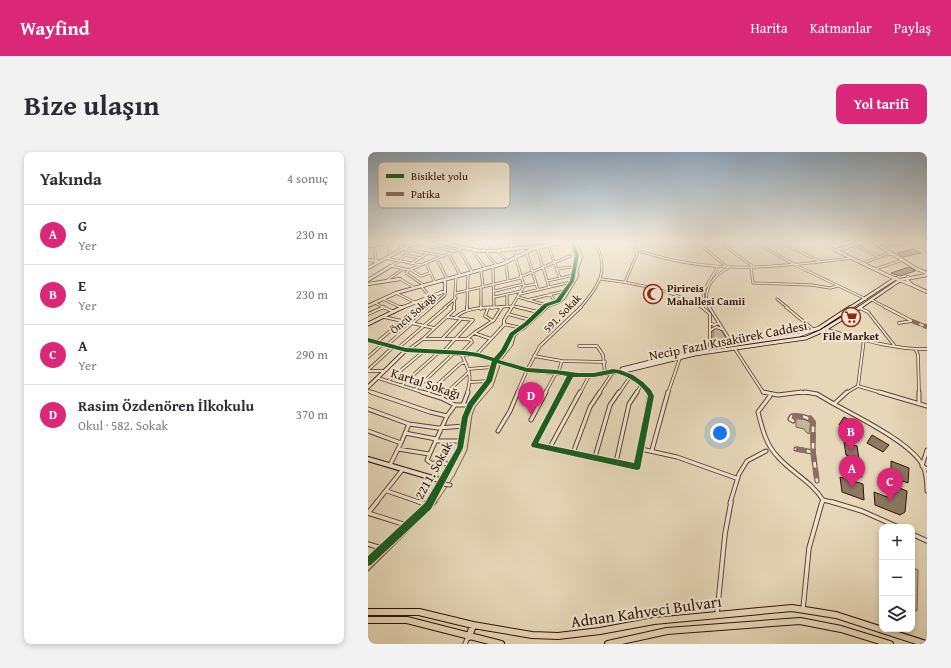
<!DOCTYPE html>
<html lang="tr">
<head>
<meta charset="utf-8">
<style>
  :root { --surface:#fff; --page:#f2f2f3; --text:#2b2b33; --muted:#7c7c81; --line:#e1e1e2; --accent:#db2777 }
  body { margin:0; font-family:"Gentium Book Plus",serif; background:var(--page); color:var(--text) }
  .controls { position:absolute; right:12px; bottom:12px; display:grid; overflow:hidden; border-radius:8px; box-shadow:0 2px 6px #0003 }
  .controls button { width:36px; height:36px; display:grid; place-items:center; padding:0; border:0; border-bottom:1px solid var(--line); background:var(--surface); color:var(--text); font:20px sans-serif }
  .you { position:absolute; left:352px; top:281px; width:14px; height:14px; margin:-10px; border:3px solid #fff; border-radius:50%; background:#1a73e8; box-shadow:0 0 0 6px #1a73e833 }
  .badge { display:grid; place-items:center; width:26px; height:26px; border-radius:50%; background:var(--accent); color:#fff; font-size:13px; font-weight:700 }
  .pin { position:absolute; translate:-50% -33px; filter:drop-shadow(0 1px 2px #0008) }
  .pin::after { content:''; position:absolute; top:21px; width:14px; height:12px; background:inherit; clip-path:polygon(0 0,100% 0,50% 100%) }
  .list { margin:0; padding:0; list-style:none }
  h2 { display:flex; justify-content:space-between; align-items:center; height:52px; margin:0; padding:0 16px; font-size:17px }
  h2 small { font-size:13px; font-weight:400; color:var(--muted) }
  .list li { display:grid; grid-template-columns:26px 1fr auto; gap:12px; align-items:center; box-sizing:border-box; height:60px; padding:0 16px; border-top:1px solid var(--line) }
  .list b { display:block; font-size:15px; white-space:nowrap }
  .list p { margin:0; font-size:13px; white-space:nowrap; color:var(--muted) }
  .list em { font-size:13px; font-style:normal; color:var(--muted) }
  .icon { flex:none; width:22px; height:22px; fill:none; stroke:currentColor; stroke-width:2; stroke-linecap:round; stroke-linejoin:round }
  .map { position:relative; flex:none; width:559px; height:492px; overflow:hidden; border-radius:8px }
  header { display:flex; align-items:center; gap:24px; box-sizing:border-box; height:56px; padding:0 20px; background:var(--accent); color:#fff }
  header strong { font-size:19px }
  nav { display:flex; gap:22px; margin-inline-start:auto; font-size:14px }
  .intro { display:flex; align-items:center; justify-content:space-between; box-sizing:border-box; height:96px; padding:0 24px }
  h1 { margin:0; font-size:28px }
  .button { padding:10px 18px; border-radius:8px; background:var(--accent); color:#fff; font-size:14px; font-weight:700 }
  main { display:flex; gap:24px; padding:0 24px }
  aside { flex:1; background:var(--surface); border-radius:8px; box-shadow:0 2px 6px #0003 }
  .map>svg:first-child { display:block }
  .green { fill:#c7b599; stroke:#7a634e }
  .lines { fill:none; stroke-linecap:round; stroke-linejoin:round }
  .stream-far1 { stroke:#77604b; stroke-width:1 }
  .stream { stroke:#77604b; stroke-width:1.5 }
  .building { fill:#8e7862; stroke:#2e1104 }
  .street-far3-casing { stroke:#5c4231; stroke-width:3 }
  .street-far2-casing { stroke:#5c4231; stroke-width:3.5 }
  .street-far1-casing { stroke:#5c4231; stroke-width:5 }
  .street-casing { stroke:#5c4231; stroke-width:5.5 }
  .secondary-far3-casing { stroke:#2e1104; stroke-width:4 }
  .secondary-far2-casing { stroke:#2e1104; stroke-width:4.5 }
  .secondary-far1-casing { stroke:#2e1104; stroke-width:6 }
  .secondary-casing { stroke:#2e1104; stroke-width:7 }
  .primary-casing { stroke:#2e1104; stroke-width:8 }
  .street-far3 { stroke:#efe5d1; stroke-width:1.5 }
  .street-far2 { stroke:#efe5d1; stroke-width:2 }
  .street-far1 { stroke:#efe5d1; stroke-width:3 }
  .street { stroke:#efe5d1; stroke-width:3.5 }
  .secondary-far3 { stroke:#efe5d1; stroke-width:2.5 }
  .secondary-far2 { stroke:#efe5d1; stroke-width:3 }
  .secondary-far1 { stroke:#efe5d1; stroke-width:4 }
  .secondary { stroke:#efe5d1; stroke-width:5 }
  .primary { stroke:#e6d7b8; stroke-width:6 }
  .quiet-far1 { stroke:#8d6e63; stroke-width:4.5; stroke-dasharray:8 4.5; stroke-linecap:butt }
  .quiet { stroke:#8d6e63; stroke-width:5.5; stroke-dasharray:11 5.5; stroke-linecap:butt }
  .cycleway-casing { stroke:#efe5d1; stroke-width:2 }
  .cycleway { fill:#1b5e20; fill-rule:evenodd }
  .labels { text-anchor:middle; stroke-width:4; stroke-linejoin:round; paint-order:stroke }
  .far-poi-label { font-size:11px; font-weight:bold; fill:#2e1104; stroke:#efe5d1; text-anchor:start }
  .far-street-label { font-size:11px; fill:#2e1104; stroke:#efe5d1 }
  .street-label { font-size:13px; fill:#2e1104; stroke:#efe5d1 }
  .near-street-label { font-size:16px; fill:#2e1104; stroke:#efe5d1 }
  .key { fill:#efe5d1; stroke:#b5a594; stroke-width:1 }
  .key-label { font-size:11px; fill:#2e1104 }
</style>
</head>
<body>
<header>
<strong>Wayfind</strong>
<nav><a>Harita</a><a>Katmanlar</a><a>Paylaş</a></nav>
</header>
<div class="intro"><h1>Bize ulaşın</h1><a class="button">Yol tarifi</a></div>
<main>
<aside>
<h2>Yakında<small>4 sonuç</small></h2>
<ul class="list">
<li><span class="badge">A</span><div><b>G</b><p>Yer</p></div><em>230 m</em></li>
<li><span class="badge">B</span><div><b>E</b><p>Yer</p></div><em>230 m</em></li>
<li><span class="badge">C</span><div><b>A</b><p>Yer</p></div><em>290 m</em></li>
<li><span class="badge">D</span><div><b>Rasim Özdenören İlkokulu</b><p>Okul · 582. Sokak</p></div><em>370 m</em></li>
</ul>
</aside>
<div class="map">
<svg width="559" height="492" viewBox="0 0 559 492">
  <rect width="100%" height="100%" fill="#e6d7b8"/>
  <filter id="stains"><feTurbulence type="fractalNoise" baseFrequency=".005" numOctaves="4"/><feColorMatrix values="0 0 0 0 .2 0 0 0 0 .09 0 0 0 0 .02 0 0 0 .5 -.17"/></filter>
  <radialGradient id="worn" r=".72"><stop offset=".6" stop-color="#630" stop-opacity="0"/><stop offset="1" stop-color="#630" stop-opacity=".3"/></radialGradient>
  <path class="green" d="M349 176 353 178 360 189 345 192V178Z
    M428 265 443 269 441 282 439 281 436 277 428 275Z
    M544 415 550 418 549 459 544 456Z"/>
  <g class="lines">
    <path class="stream-far1" d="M134 207 145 193 147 185 151 180 157 177 181 155 192 151 197 147 211 124 210 118 215 105 209 90
      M68 351 86 324 99 298 104 263 107 255 125 234 132 213"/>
    <path class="stream" d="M0 419 69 350"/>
  </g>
  <path class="building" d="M545 97 553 101 535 105 529 101Z
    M541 115 547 119 532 124 523 121Z
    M476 265 493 275 487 282 471 273Z
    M504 283 521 293 515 300 499 291Z
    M476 290 489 294 491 307 478 303Z
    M474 309 492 315 494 325 476 320Z
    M523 309 541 316 540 331 523 325Z
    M472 325 495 332 496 348 474 340Z
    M524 333 539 339 537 360 532 363 507 353 506 340 519 345 525 343Z"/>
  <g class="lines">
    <defs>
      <path id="street-far3" d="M19 90 22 102
        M114 90 116 99
        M120 90 123 99
        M132 90 136 98
        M140 90 149 105
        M329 90 360 116
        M351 90 387 116
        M387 90 427 113 498 147
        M412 90 453 110
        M451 90 469 99
        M486 90 490 92
        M551 90 559 93
        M455 91 460 90
        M44 92 87 99
        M6 93 8 109
        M180 93 192 126
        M487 93 511 105
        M142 94 174 90
        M95 95 100 91 108 90
        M514 95 540 90
        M169 96 181 135
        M36 97 42 98 31 109 23 114 41 118
        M91 97 104 120
        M105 97 106 101 117 116
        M42 98 76 104
        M269 98C342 124 409 115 484 106
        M119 99 120 103 129 114
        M130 99 140 110
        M81 102 92 123
        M159 102 170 138
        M37 103 52 106
        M17 106 53 113
        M69 107 79 127
        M44 111 60 101
        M58 111 67 131
        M138 112 140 129
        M497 112 498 110 519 102 526 103
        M125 116 126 156
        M383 116 385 131 444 133 462 136 470 134
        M189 117 202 115
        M507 117 535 108
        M43 118 53 124 62 121
        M113 118 115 135
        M152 125 202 104
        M32 127 47 136
        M233 127C267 131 306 138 335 156
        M18 129 35 117
        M179 129 206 123
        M257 130 269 102 265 90
        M57 134 38 121 41 118 94 96
        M156 134 168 132
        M54 135 62 145
        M113 135V156
        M127 139 155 132
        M28 141 46 150
        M88 141 153 126
        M152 142 203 130
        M182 142 187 150
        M139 143V154
        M127 145 153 139
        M150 145 178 153
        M15 147 34 156
        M409 147 420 156
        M159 148 197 139
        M504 148 519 156
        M7 151 17 156
        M334 151 340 153 342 156
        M334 152 336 150 335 140 349 116
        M339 152C336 136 345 124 359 117
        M14 156 16 155
        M50 156 64 144
        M62 156 77 143V139
        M76 156 88 146
        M86 156 88 125
        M99 156 100 121
        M123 156 145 154 153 156
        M143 156 156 134 148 107
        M212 156C231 134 242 118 227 90"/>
      <path id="street-far2" d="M15 155 26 160
        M32 155 34 156
        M113 155V157
        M149 155 170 160
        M334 155 342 162V171L346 173 351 171
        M341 155 365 193
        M418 155 446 178
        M517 155 544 169 531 171
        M120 156 117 164 125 169
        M492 156 500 160 526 193
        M99 158V155
        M0 162 16 155
        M140 162 162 168
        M16 165 66 176
        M87 166C99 154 118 156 134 155
        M544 169 559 175
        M342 171V196
        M136 172 153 176
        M456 177C490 186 524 198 559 197
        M343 178 348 175 354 177
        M55 187H99L106 181
        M74 187 93 167
        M99 187 103 188 104 190 93 201C100 217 105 223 99 241
        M123 187 106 181 126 168 134 155
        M9 190 51 155
        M19 193 63 155
        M211 194H229L235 203 237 221
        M30 196 78 155
        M367 197 395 240 397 241
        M40 198 55 187 86 158V155
        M548 198 550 203 551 241
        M75 200 105 168 79 165
        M108 203 136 173V168L144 155
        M166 204 194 209 237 210
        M0 205 15 192
        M100 217 125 215
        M0 218 25 195
        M0 219H15
        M251 220 274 232 282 241
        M190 221 194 209
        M10 226 57 241
        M20 229 56 199
        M103 230 121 229
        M34 233 71 200
        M490 234 496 187
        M47 238 86 201
        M0 239 6 241
        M60 241 92 212 97 210
        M78 241 101 220
        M149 241 159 218 172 194 213 155
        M177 241 188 221
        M193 241 203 222
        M212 241 221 224
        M231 241 245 220
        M251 241 262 225
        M268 241 274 232
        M300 241 312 206
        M424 241H445
        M478 241 490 234 514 241"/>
      <path id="street-far1" d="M3 240 62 260 79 264
        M54 240 73 246 87 253H102
        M194 240 166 293 269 315 282 240
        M395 240 410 243 434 240
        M437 240 449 242 466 252 479 240
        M511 240 559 254
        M551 240V252
        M402 244 390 260C394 276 398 293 410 305 424 321 443 329 455 348
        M73 246 79 240
        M466 252C488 264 545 292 555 314 558 321 559 331 559 339
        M95 253 100 240
        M0 257 41 272 70 276 96 274
        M163 268 178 240
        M425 269 422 267 424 264C432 263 439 264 445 270V300
        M0 279 33 291 22 313
        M130 279 142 259 150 240
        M37 281 68 287
        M67 289H94
        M33 291 41 272
        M30 297 61 302
        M181 297 212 240
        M273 297 309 305 368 326
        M428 297 445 300 449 329
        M284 298 300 240
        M559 298 554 314 559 317
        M205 301 222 255 232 240
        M227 305 242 253 251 240
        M248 310 261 252 269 240
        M84 312 63 311 59 308 79 264 87 253
        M73 332 82 333
        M19 339 54 351
        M455 348 468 351
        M8 351 35 317
        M362 351 371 322 379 309 398 299
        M454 351 455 348"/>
      <path id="street" d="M51 350 60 353
        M464 350 494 359 530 375
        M0 361 9 350
        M0 361 38 373
        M544 382 559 389
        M0 392 13 396
        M435 457 441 396 454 350
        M349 462 357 382 363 350
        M97 492 100 485"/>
      <path id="secondary-far3" d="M31 90 34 96
        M68 90 112 99H127L171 94
        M505 90 549 117 559 121
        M0 94 23 90
        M469 98 496 90
        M469 99 521 124 544 133 539 128 540 125
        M0 108 9 109
        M0 116 48 90
        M0 128 23 114
        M0 132 32 127
        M544 133 559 140
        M0 154 28 141 134 112 165 97 196 90
        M33 156 77 139V128
        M175 156 178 153 190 149 204 129 209 103 204 90
        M482 156 528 126
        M491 156 532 128 559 123"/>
      <path id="secondary-far2" d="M0 172 35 155
        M0 188 38 198 110 203 159 218 221 224 261 218 327 202 438 186 454 179 493 155
        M254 217 334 197 431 183 451 176 483 155
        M0 235 38 198
        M111 241 121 229 127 209 135 199 144 182 158 172 176 155"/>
      <path id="secondary-far1" d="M0 307 75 329
        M62 351 92 296 97 265 102 253 112 240"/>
      <path id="secondary" d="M0 410 60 354 62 350"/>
      <path id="primary" d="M0 460H51L105 473 164 483 190 484 232 479 286 469 424 456 468 463 558 492
        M0 468H39L133 492
        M101 485 105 473
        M240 492 299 479 432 469 473 477 522 492"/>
    </defs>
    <use href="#street-far3" class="street-far3-casing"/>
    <use href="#street-far2" class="street-far2-casing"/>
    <use href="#street-far1" class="street-far1-casing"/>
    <use href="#street" class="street-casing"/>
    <use href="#secondary-far3" class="secondary-far3-casing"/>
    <use href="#secondary-far2" class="secondary-far2-casing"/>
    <use href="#secondary-far1" class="secondary-far1-casing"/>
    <use href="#secondary" class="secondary-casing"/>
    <use href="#primary" class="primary-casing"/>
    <use href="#street-far3" class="street-far3"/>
    <use href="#street-far2" class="street-far2"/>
    <use href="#street-far1" class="street-far1"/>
    <use href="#street" class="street"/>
    <use href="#secondary-far3" class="secondary-far3"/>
    <use href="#secondary-far2" class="secondary-far2"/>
    <use href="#secondary-far1" class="secondary-far1"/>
    <use href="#secondary" class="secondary"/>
    <use href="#primary" class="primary"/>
    <path class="quiet-far1" d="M544 169 559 175"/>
    <path class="quiet" d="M424 264 442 266 445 270V300
      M428 297 445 300 449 329"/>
    <defs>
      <path id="cycleway" d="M202 90H206L211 103 206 129 192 150 180 154 160 173 146 183 138 199 131 208 159 216 188 218 210 221H226L245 217 252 218 265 223 275 230 283 238 286 244 272 317 269 318 164 295 163 293 164 291 199 224 188 222 159 220 129 211 124 229 105 254 100 265 95 296 63 357 3 413 0 414V404L57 351 89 296 94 265 100 251 118 228 124 209 110 205 96 203 38 200 0 190V186L38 196 96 199 110 201 126 206 133 198 142 181 156 171 176 152 188 148 202 129 207 103ZM248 221C260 224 275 233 280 244L266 311 170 291 205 225H226Z"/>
    </defs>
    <use href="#cycleway" class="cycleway-casing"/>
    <use href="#cycleway" class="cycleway"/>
  </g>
  <linearGradient id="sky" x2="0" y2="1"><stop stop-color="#8ea7bc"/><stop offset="0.57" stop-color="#f4eddf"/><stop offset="1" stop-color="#f4eddf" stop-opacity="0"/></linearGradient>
  <rect width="559" height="158" fill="url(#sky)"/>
  <defs>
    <symbol id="mosque-ring" viewBox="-11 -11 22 22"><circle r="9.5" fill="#efe5d1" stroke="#8f2418" stroke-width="1.5"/><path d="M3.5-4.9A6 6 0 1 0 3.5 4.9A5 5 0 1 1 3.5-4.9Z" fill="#8f2418"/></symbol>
    <symbol id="supermarket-ring" viewBox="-11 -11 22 22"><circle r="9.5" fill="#efe5d1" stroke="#8f2418" stroke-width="1.5"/><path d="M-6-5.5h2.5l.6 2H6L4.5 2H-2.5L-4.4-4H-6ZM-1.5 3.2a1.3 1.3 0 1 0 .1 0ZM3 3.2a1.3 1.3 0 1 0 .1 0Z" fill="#8f2418"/></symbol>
  </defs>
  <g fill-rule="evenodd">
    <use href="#mosque-ring" x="274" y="131" width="22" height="22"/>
    <use href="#supermarket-ring" x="472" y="154" width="22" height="22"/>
  </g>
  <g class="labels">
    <g class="far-poi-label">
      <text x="299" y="140">Pirireis<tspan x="299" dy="13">Mahallesi Camii</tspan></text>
      <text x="483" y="188" text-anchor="middle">File Market</text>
    </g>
    <g class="far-street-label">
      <text transform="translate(45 161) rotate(-41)" y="4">Öncü Sokağı</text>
      <text transform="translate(194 161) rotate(-46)" y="4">591. Sokak</text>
    </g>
    <g class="street-label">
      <text transform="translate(360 188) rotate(-11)" y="5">Necip Fazıl Kısakürek Caddesi</text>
      <text transform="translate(58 231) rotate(18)" y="5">Kartal Sokağı</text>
      <text transform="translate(65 318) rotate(-61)" y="5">2211. Sokak</text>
    </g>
    <g class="near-street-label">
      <text transform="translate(278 459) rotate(-8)" y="6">Adnan Kahveci Bulvarı</text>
    </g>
  </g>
  <rect x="10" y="10" width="132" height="46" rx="6" class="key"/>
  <rect x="18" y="22" width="18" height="4" fill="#1b5e20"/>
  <rect x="18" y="40" width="18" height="4" fill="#8d6e63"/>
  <g class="key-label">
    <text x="43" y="28">Bisiklet yolu</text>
    <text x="43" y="46">Patika</text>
  </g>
  <rect width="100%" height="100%" filter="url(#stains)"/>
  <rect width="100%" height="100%" fill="url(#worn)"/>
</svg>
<div class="controls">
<button>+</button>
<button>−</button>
<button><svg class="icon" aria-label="layers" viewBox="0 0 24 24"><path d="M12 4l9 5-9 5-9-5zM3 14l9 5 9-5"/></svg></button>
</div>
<div class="you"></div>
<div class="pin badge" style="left:484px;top:336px">A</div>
<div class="pin badge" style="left:483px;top:299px">B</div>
<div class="pin badge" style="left:522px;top:349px">C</div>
<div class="pin badge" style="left:163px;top:263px">D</div>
</div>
</main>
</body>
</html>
